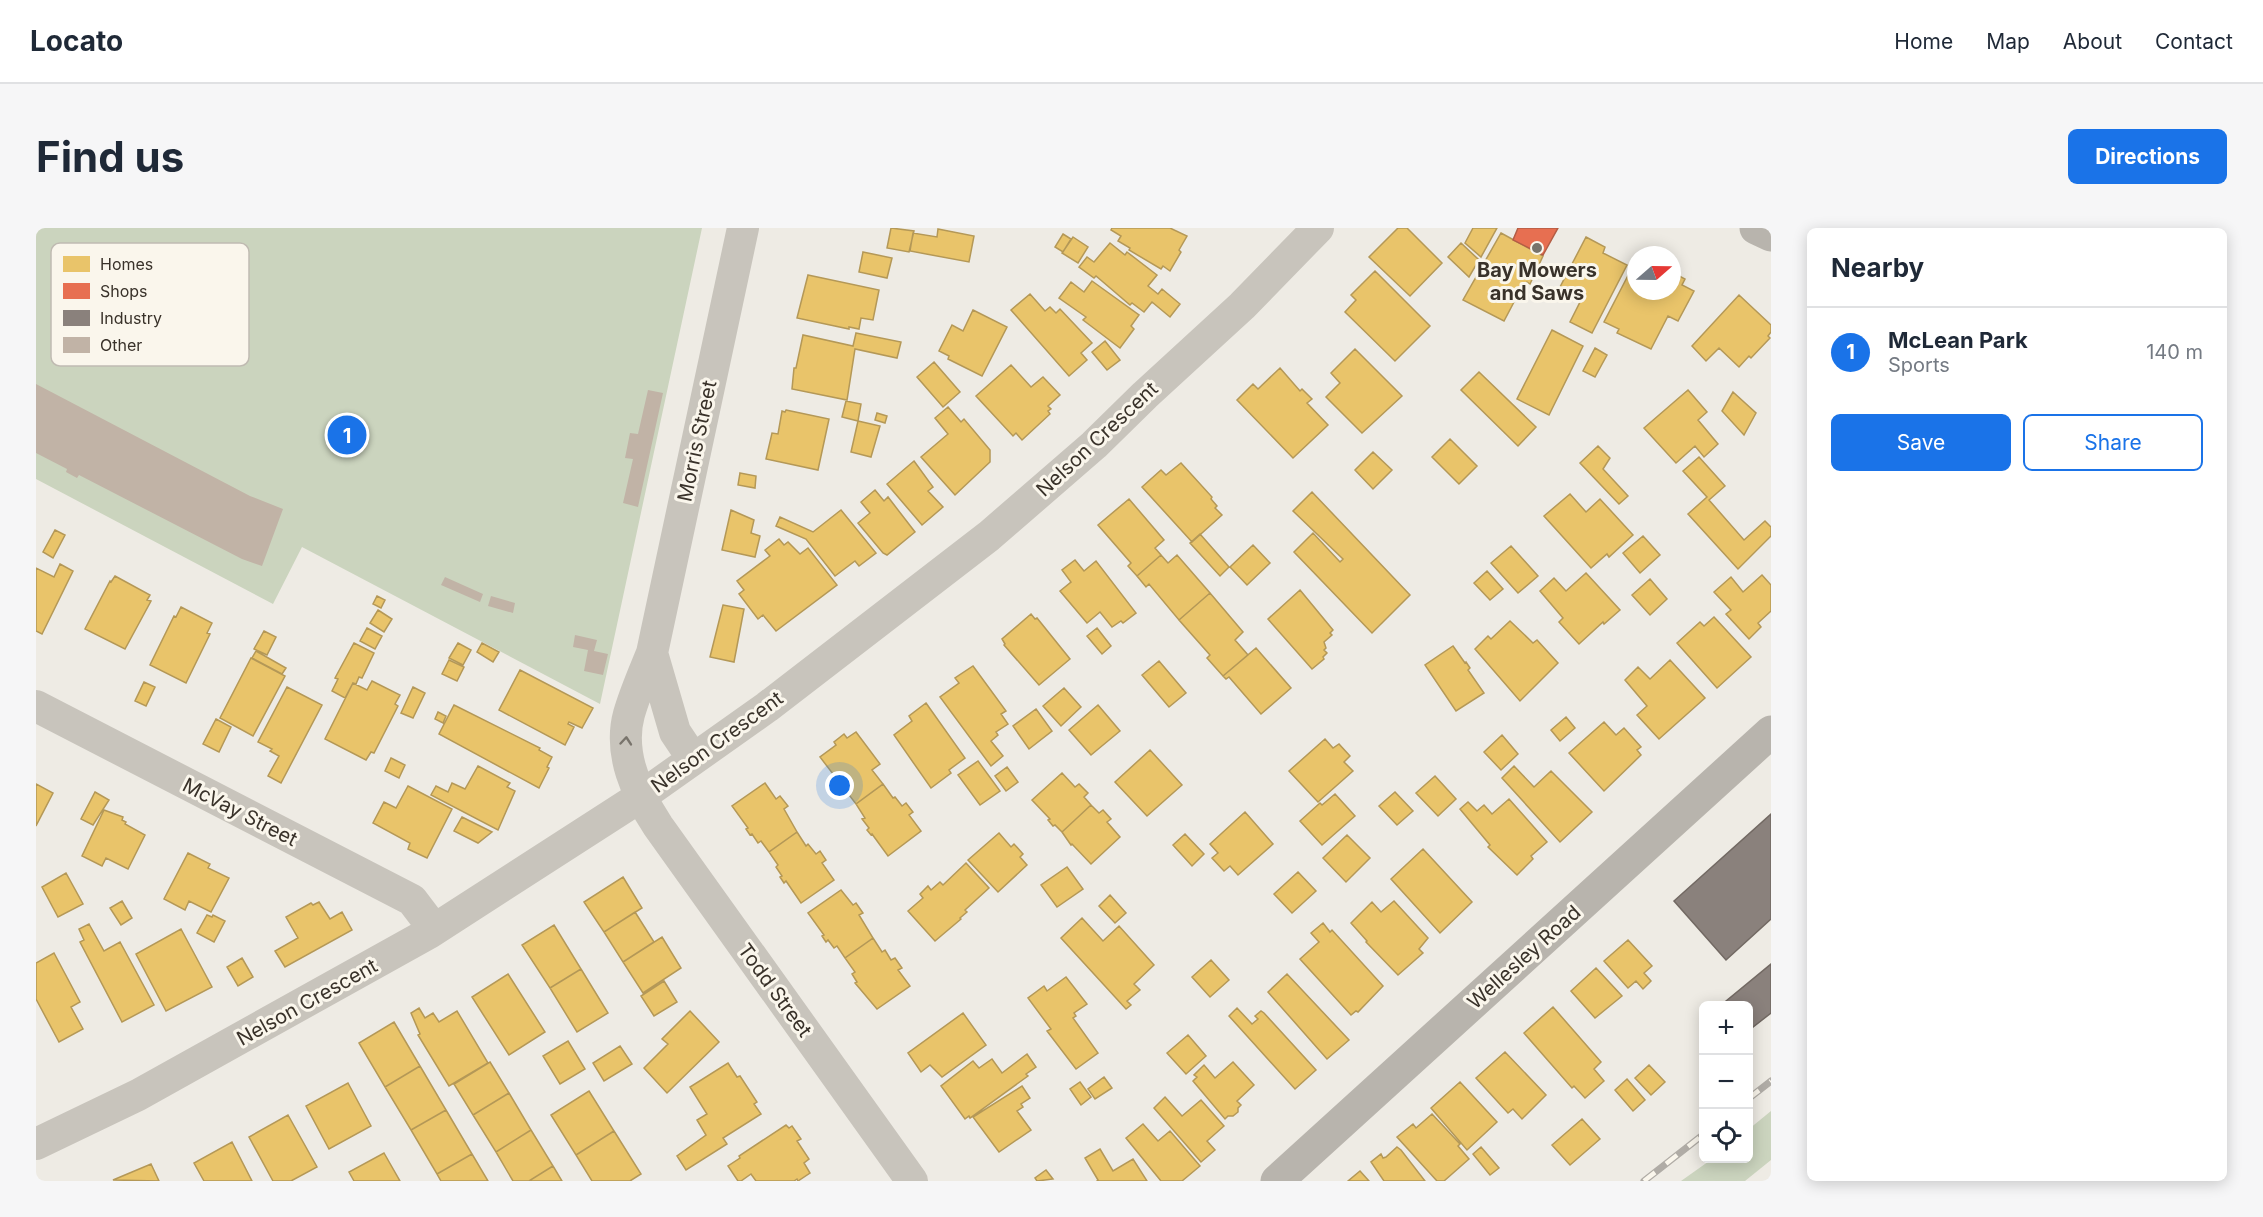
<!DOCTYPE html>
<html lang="en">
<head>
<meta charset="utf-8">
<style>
  :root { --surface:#fff; --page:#f6f6f7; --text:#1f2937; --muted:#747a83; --line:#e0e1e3; --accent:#1a73e8 }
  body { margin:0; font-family:Inter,sans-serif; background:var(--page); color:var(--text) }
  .controls { position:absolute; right:18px; bottom:18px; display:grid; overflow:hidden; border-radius:9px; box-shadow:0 3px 15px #0003 }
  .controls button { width:54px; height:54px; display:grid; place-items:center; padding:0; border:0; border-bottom:2px solid var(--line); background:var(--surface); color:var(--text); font:30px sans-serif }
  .compass { position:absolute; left:1591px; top:18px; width:54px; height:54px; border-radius:50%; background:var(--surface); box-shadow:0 3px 15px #0003; rotate:70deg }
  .you { position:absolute; left:804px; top:558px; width:21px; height:21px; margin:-15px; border:4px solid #fff; border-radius:50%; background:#1a73e8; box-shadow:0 0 0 9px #1a73e833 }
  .badge { display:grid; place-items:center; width:39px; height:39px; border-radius:50%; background:var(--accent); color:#fff; font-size:20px; font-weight:700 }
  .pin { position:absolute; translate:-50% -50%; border:3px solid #fff; box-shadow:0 2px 6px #0006 }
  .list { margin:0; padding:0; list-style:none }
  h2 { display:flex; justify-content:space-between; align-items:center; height:78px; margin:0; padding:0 24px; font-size:26px }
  h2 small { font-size:20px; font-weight:400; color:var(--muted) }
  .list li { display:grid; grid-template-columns:39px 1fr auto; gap:18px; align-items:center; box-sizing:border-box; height:90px; padding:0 24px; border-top:2px solid var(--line) }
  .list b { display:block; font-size:22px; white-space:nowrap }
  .list p { margin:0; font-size:20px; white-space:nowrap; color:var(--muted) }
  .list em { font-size:20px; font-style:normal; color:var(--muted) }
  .actions { display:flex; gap:12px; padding:18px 24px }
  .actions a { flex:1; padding:14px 0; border:2px solid var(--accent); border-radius:9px; text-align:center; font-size:21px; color:var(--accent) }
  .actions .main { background:var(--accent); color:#fff }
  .icon { flex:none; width:33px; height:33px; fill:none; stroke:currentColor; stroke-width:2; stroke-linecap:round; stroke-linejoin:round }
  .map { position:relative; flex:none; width:1735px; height:953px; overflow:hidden; border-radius:9px }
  header { display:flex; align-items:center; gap:36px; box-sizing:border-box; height:84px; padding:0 30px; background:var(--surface); border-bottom:2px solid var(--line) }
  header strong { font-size:28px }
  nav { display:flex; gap:33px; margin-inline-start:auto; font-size:21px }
  .intro { display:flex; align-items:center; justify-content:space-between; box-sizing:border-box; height:144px; padding:0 36px }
  h1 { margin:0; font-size:42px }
  .button { padding:15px 27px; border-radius:9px; background:var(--accent); color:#fff; font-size:21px; font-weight:700 }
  main { display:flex; gap:36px; padding:0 36px }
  aside { flex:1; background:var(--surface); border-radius:9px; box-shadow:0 3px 15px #0003 }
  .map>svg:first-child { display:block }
  .green { fill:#cbd4be }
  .homes { fill:#e9c46a; stroke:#b49857; stroke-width:1.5 }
  .shops { fill:#e76f51; stroke:#b35d45; stroke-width:1.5 }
  .industry { fill:#8a817c; stroke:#726963; stroke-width:1.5 }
  .building { fill:#c1b3a6 }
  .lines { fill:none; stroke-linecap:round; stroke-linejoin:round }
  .street { stroke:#c8c4bc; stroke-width:32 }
  .secondary { stroke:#b8b4ad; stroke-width:33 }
  .rail-casing { stroke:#b0aca6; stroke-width:7 }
  .rail { stroke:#faf6ec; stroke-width:4.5; stroke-dasharray:14; stroke-linecap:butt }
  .oneway { stroke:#79746c }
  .poi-dot { fill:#78736b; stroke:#faf6ec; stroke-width:2 }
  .labels { text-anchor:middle; stroke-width:6; stroke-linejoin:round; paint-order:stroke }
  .poi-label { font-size:20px; font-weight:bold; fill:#39322a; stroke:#faf6ec }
  .street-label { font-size:20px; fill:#39322a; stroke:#faf6ec }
  .key { fill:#faf6ec; stroke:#c0bbb2; stroke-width:1.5 }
  .key-label { font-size:16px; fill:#39322a }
</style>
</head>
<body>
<header>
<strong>Locato</strong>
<nav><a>Home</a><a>Map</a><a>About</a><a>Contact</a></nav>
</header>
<div class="intro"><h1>Find us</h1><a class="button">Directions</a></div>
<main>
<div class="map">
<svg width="1735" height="953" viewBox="0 0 1735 953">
  <rect width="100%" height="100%" fill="#eeebe4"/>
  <path class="green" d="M0 0H666L564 476 266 319 237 376 0 251Z
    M1735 883V932L1709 953H1645L1676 931 1712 930 1713 901Z"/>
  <path class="homes" d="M855 0 878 3 873 24 851 20Z
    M1076 0H1134L1151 8 1143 22 1145 24 1134 43 1127 38 1125 41 1093 22 1094 20 1082 13 1085 8 1075 2Z
    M1362 0H1371L1406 35 1374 68 1333 29Z
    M1437 0H1461L1445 29 1429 15Z
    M902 1 938 8 933 34 874 23 877 5 901 9Z
    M1465 5 1507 28 1494 56 1491 54 1489 58 1487 57 1468 93 1427 72Z
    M1027 6 1035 11 1027 24 1019 19Z
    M1037 9 1052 19 1042 35 1026 25Z
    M1550 9 1569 19 1567 25 1591 37 1556 105 1534 94 1545 72 1523 61Z
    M1074 15 1089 27 1091 24 1121 47 1112 58 1122 66 1126 61 1144 76 1134 89 1116 74 1108 84 1096 75 1094 77 1060 48 1058 50 1043 39 1051 29 1058 34Z
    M1425 15 1443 32 1433 49 1412 29Z
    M827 24 856 30 851 50 823 44Z
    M1600 32V63H1636V44L1649 51 1646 57 1658 63 1642 93 1632 88 1615 121 1581 105 1583 101 1568 94Z
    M1339 43 1394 98 1359 133 1309 84 1320 72 1315 67Z
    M772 47 843 62 837 92 825 90 823 101 813 99V101L761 90Z
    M1056 53 1103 87 1095 98 1098 101 1084 120 1047 92 1050 89 1023 70 1035 54 1048 64Z
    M994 66 1009 83 1014 79 1020 85 1024 81 1056 115 1045 125 1051 132 1033 148 975 82Z
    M1703 67 1735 97V104L1732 108 1734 110 1715 130 1713 128 1703 139 1683 120 1670 133 1656 118Z
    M937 82 971 99 946 148 912 131 913 128 903 123 916 97 927 103Z
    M1516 102 1547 118 1513 187 1481 171Z
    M820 105 865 114 861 130 819 121 811 172 756 161 758 140H760L767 107 817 118Z
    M1069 113 1084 132 1071 142 1056 124Z
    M1559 120 1571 127 1559 149 1547 143Z
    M1319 121 1366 168 1326 205 1290 169 1304 155 1295 145Z
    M898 134 924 164 907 179 881 149Z
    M975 137 995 159 1007 149 1024 167 1012 178 1015 181 1012 183 1014 186 986 212 980 205 977 208 940 168Z
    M1244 140 1264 163 1266 161 1276 171 1271 175 1292 197 1257 230 1201 172 1217 156 1222 161Z
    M1443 144 1500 199 1482 218 1425 162Z
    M1652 162 1671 184 1662 192 1682 216 1668 229 1659 218 1640 235 1608 200Z
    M1697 164 1720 185 1708 207 1686 183Z
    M810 173 825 176 822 193 806 189Z
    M912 179 925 194 928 191 954 222V234L919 267 885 229 912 206 899 190Z
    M750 182 793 191 782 242 730 231 736 205 742 206 746 183 749 184Z
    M841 185 851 188 849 195 839 192Z
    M822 193 844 198 835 229 815 224Z
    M1414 211 1441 238 1423 256 1396 229Z
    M1562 218 1574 230 1567 241 1592 268 1583 276 1544 235Z
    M1337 224 1356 242 1337 261 1319 242Z
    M1663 229 1689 258 1673 272 1708 312 1729 293 1735 299V308L1702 341 1652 286 1671 269 1647 243Z
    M878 233 897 259 892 263 907 279 886 297 851 256Z
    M1145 235 1176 269 1175 271 1181 278 1179 280 1186 287 1156 314 1106 259 1125 242 1130 247Z
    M704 245 720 248 719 260 702 257Z
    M839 262 848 273 852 269 879 304 851 327 847 325 822 295 834 285 825 274Z
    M1276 264 1374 367 1336 405 1258 324 1277 305 1304 334 1307 331 1257 283Z
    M1534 266 1550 284 1564 271 1597 307 1573 329 1571 326 1555 340 1508 288Z
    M1093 271 1128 312 1119 320 1125 327 1101 348 1092 338 1095 335 1062 297Z
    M695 282 718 292 715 305 724 308 719 329 686 322Z
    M805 282 840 325 823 338 819 333 799 348 770 311 740 298 744 289 777 304Z
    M19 302 29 307 17 330 7 324Z
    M1164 306 1193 339 1184 348 1154 315Z
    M1607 308 1624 327 1604 345 1587 325Z
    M743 311 748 317 752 314 764 326 772 320 801 357 740 403 727 387 722 391 703 366 708 362 701 353 734 328 729 322Z
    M1217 317 1234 335 1211 357 1194 339Z
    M1475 318 1502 348 1482 365 1455 335Z
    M1125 327 1132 335 1141 327 1174 365 1143 392 1113 356 1110 359 1101 348Z
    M1039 332 1048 343 1060 333 1100 385 1087 395 1085 393 1076 399 1064 384 1051 395 1024 363 1035 354 1026 342Z
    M24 336 37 343 6 406 0 403V340L18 349Z
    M1451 343 1467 361 1454 372 1438 355Z
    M1550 345 1584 382 1568 396 1567 394 1543 416 1523 394 1527 390 1504 363 1518 350 1530 363Z
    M1726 347 1735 357V383L1722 395 1725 399 1713 411 1690 386 1695 382 1678 364 1695 349 1707 364Z
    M79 348 114 367 111 372 115 373 89 421 49 401 74 353 75 354Z
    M1614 351 1631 371 1614 387 1596 367Z
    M1264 362 1297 402 1294 405 1296 407 1288 414 1290 420 1288 422 1291 425 1287 429 1288 431 1276 441 1232 391Z
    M1174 365 1207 404 1199 412 1212 427 1187 448 1171 430 1174 427 1143 392Z
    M341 368 349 372 345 380 337 376Z
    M687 377 708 381 698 434 674 429Z
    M145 379 176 395 171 405 174 406 150 455 114 437 138 388 140 389Z
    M342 382 356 391 348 404 334 395Z
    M995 386 999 391 1001 390 1034 431 1003 457 968 417 969 416 966 411Z
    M1678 389 1715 429 1681 460 1641 415 1664 394 1668 398Z
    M1474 393 1497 415 1501 412 1522 435 1484 473 1439 421 1452 408 1455 411Z
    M331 400 346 408 339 421 324 413Z
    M1061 400 1075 418 1066 426 1051 408Z
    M228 403 240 409 231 427 218 421Z
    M318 415 338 425 326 450 323 449 320 456 317 455 309 470 296 463 302 451 299 450Z
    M422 415 435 422 427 437 413 430Z
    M446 415 463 424 457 434 441 424Z
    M1417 418 1429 435 1430 434 1434 440 1432 442 1448 465 1420 483 1389 437Z
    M1220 420 1255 460 1225 486 1193 449 1190 451 1187 448Z
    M220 423 250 440 246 446 216 430Z
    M215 430 249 448 217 508 184 490Z
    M413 432 428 439 421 453 406 446Z
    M1634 432 1669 470 1623 511 1601 487 1611 478 1589 452 1602 439 1614 451Z
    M1123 433 1150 465 1133 479 1106 447Z
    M937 438 970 483 965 486 972 496 960 504 962 507 955 513 967 528 955 538 904 469 923 455 919 450Z
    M484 442 557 480 546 500 533 494 532 496 538 499 529 517 463 482Z
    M336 453 364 467 359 476 362 478 338 525 335 524 330 532 289 511 317 455 331 462Z
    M108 454 119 459 110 478 99 473Z
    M251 459 286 477 245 555 232 548 243 528 234 523 236 521 222 514Z
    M377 459 389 465 377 490 365 485Z
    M1028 460 1045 479 1025 498 1007 478Z
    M890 475 929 530 913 542 915 545 895 560 858 507 876 493 873 488Z
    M418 477 504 520 503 522 516 529 511 539 513 540 503 560 403 506Z
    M1062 477 1084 503 1055 527 1033 502Z
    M1000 481 1016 503 993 521 977 498Z
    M402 484 410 488 407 495 399 491Z
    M1530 489 1539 500 1524 513 1515 502Z
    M180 491 195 499 183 524 167 516Z
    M1568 494 1580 507 1588 500 1605 519 1601 522 1605 527 1568 563 1533 525Z
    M820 504 844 536 836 542 847 556 820 576 784 529 800 517 798 514 808 506 811 510Z
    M1466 507 1482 526 1465 542 1448 524Z
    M1289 511 1297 520 1303 516 1314 528 1308 534 1317 543 1282 574 1253 543Z
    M1114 522 1146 557 1111 588 1079 554Z
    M355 530 369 537 363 550 349 543Z
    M942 533 964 563 944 577 922 547Z
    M442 538 474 555 471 559 479 563 462 602 395 567 400 558 412 564 416 555 429 561Z
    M1478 538 1498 559 1515 543 1556 584 1524 614 1466 550Z
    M971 539 982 554 970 563 959 548Z
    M1026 545 1039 559 1043 556 1052 565 1048 569 1055 577 1026 604 1019 597 1017 598 1012 592 1014 591 996 572Z
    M1399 548 1420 571 1402 588 1380 565Z
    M729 555 740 571 744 568 752 578 748 581 761 604 733 624 725 613 722 615 716 606 714 607 710 601 712 600 696 578Z
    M0 556 17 565 0 598Z
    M847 556 857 570 859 569 866 578 870 575 877 584 873 587 885 603 852 628 836 606 835 607 831 602 833 600 826 591 829 590 820 576Z
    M372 558 416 581 391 630 372 621 374 615 337 595 348 574 360 580Z
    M59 564 73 572 57 597 45 591Z
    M1359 564 1377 583 1361 597 1343 578Z
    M1299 566 1319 588 1286 617 1264 593 1284 575 1286 577Z
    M1473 571 1511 614 1495 628 1497 631 1481 647 1452 619 1454 617 1424 581 1432 574 1441 583 1448 577 1456 586Z
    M1055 577 1063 585 1067 582 1075 591 1071 594 1084 609 1055 636 1036 616 1035 617 1026 604Z
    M68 582 87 589 86 592 90 594 89 596 109 607 92 641 70 630 66 638 46 628Z
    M1209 584 1237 616 1202 647 1194 638 1188 643 1176 630 1182 625 1174 616Z
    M426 589 456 604 442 615 418 603Z
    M761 604 770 618 772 616 780 626 784 623 790 632 786 635 798 652 765 675 750 653 748 655 744 649 746 648 740 639 742 637 733 624Z
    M963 605 975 619 978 616 987 626 984 629 991 637 962 664 932 632Z
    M1149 606 1168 626 1156 638 1137 617Z
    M1311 607 1334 630 1310 654 1287 630Z
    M1387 621 1436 674 1404 705 1355 651Z
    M152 625 174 636 172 640 193 650 175 684 153 673 149 682 128 671Z
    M930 635 953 660 929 682 931 684 924 690 925 691 899 713 872 683 887 670 884 666 892 658 895 662 904 654 907 657Z
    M1031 639 1047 661 1021 679 1005 657Z
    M1262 644 1280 663 1256 685 1238 666Z
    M30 645 47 676 22 689 6 659Z
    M587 649 606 680 568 704 548 674Z
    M805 662 817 677 820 675 827 685 823 687 837 710 809 730 801 718 798 720 792 712 790 714 786 708 788 707 772 685Z
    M1074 667 1090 685 1079 695 1063 678Z
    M86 673 96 690 85 697 74 680Z
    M1358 673 1392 710 1383 721 1387 725 1362 747 1330 714 1331 713 1315 695 1336 674 1345 684Z
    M283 674 294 691 306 684 316 702 249 739 239 723 262 710 250 689 275 675 277 677Z
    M599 684 618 714 587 734 568 704Z
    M171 687 176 689 177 687 189 693 178 714 161 705Z
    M1046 690 1067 713 1083 698 1118 737 1098 756 1104 762 1091 773 1095 777 1090 781 1025 710Z
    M1287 695 1294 704 1296 702 1347 758 1322 784 1320 783 1315 787 1264 731 1283 714 1275 705Z
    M53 696 68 723 84 714 118 777 86 794 44 714 48 712 43 701Z
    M518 697 545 741 514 760 486 717Z
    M145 701 176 759 130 783 100 726Z
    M626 709 645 740 607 765 587 734Z
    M837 710 846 724 849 722 855 732 859 730 866 740 862 742 874 758 841 781 819 755 821 754 816 746 819 744 809 730Z
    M1592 712 1616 738 1608 745 1615 753 1607 761 1600 753 1592 760 1568 733Z
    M18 725 44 774 35 779 47 801 23 814 0 771V735Z
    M206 730 217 749 202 758 191 739Z
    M1175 732 1193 752 1174 769 1156 749Z
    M1560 740 1586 768 1559 790 1535 763Z
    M545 741 572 785 541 804 514 760Z
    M472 746 509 804 473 827 436 769Z
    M1251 746 1313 812 1291 831 1232 764Z
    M1030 749 1051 776 1038 785 1040 788 1037 790 1062 825 1040 841 1011 803 1015 801 992 770 1008 758 1011 763Z
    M628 753 641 774 618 788 605 768Z
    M1517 779 1565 834 1558 841 1568 853 1549 870 1538 858 1536 860 1488 805Z
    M383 780 389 790 397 785 403 794 421 783 452 835 413 858 382 807 384 806 375 785Z
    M1201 780 1216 796 1222 791 1219 788 1225 783 1228 785 1280 842 1259 861 1193 788Z
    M654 783 683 814 631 865 608 840 632 816 626 811Z
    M927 785 950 817 906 849 894 837 885 844 872 825Z
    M358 794 384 838 349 859 323 815Z
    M1152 807 1170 828 1150 846 1131 825Z
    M532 813 549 841 524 856 507 828Z
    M584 818 596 836 568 853 557 835Z
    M1469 824 1510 867 1486 891 1477 881 1472 885 1440 850Z
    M991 826 1000 839 990 846 992 848 934 890 933 888 929 891 905 858 937 833 943 840 956 831 966 845Z
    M454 834 473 865 437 887 418 856Z
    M1197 834 1218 857 1201 873 1205 877 1202 880V884L1197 888H1192L1189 891 1157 853 1161 849 1158 847 1168 837 1179 850Z
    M692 835 701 849 704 848 721 874 718 876 725 886 687 910 691 916 650 942 641 928 670 907 661 892 671 886 654 859Z
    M1613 837 1629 854 1615 867 1599 850Z
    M384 838 410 882 375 902 349 859Z
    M1068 849 1076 860 1059 871 1052 861Z
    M1591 851 1609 872 1597 883 1579 862Z
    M1044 854 1055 869 1045 877 1034 861Z
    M1424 854 1461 894 1431 922 1395 880Z
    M312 855 335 898 293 921 270 878Z
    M986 858 994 870 985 876 987 879 981 883 995 902 963 924 937 889Z
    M553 863 578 903 540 927 515 887Z
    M473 865 495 902 460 924 437 887Z
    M1129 869 1146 888 1165 872 1188 898 1171 913 1179 922 1165 934 1118 880Z
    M410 882 436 926 401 946 375 902Z
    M1396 886 1424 916 1422 918 1433 931 1408 953H1401L1361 909 1377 896 1380 900Z
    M252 887 281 939 255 953H237L213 909Z
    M1546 891 1564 911 1534 937 1516 917Z
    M1107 896 1122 913 1134 903 1164 938 1146 953H1125L1090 910Z
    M750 897 753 900 756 898 765 911 761 913 773 931 768 935 774 945 762 953 761 951 758 953H720L715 946 705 953H702L692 938 704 930 703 928Z
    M495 902 517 938 493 953H477L460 924Z
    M578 903 605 946 594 953H556L540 927Z
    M196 914 216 953H168L158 935Z
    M1361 919 1365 922 1389 953H1348L1335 934 1345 926 1347 930 1350 929Z
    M1445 919 1463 940 1454 947 1437 926Z
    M1064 921 1077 943 1097 931 1111 953H1061L1062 952 1049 930Z
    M348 925 364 953H318L313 944Z
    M436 926 452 953H405L401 946Z
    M115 936 123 953 77 952Z
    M517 938 526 953H493Z
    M1010 942 1017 951 1001 953 999 950Z
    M1324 943 1333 953H1312Z"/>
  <path class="shops" d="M1482 0H1522L1507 27 1477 12Z"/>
  <path class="industry" d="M1735 586V691L1690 732 1638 673Z
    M1735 736V785L1712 803V778H1684Z"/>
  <path class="building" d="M0 156 214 268 247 281 226 338 206 331 43 247 41 250 30 244 31 241 0 225Z
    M612 162 627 165 602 279 587 275 597 231 589 230 594 205 602 206Z
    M409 349 447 366 444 374 405 357Z
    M455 368 479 375 477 385 452 378Z
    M539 407 561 412 558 423 572 426 567 447 548 443 552 422 537 419Z"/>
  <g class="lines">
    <path class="street" d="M707 0 616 425C608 445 599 465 593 486 582 526 601 566 622 598L876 953
      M616 425 639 504 657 531
      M0 478 376 672 398 701
      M0 916 102 867 393 705 604 569 731 479 953 308 1058 217 1109 167 1206 78 1282 0"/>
    <path class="secondary" d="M1720 0 1735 7
      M1241 953 1735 504"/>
    <defs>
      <path id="rail" d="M1712 871 1735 853
        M1608 953 1668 906"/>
    </defs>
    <use href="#rail" class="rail-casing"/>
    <use href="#rail" class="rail"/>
  </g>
  <defs><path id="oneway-chevron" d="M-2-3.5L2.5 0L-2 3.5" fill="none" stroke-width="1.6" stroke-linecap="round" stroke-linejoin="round" transform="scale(1.5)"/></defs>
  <use class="oneway" href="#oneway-chevron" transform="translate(590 513) rotate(-85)"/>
  <circle class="poi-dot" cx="1501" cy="20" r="6"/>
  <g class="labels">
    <g class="poi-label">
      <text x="1501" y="49">Bay Mowers<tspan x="1501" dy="23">and Saws</tspan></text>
    </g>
    <g class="street-label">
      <text transform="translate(1061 211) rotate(-43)" y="7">Nelson Crescent</text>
      <text transform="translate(661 213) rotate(-78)" y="7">Morris Street</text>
      <text transform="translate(681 514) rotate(-36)" y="7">Nelson Crescent</text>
      <text transform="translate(204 584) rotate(27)" y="7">McVay Street</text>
      <text transform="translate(1488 729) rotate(-42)" y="7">Wellesley Road</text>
      <text transform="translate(739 762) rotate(54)" y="7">Todd Street</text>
      <text transform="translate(271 774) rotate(-29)" y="7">Nelson Crescent</text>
    </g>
  </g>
  <rect x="15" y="15" width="198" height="123" rx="9" class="key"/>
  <rect x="27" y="28" width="27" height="16" fill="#e9c46a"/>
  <rect x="27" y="55" width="27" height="16" fill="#e76f51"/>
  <rect x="27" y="82" width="27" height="16" fill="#8a817c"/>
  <rect x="27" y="109" width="27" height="16" fill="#c1b3a6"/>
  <g class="key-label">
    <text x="64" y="42">Homes</text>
    <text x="64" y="69">Shops</text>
    <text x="64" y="96">Industry</text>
    <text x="64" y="123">Other</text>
  </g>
</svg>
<div class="controls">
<button>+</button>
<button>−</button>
<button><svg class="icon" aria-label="locate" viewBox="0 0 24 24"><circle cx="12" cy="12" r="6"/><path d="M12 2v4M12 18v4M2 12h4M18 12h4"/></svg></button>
</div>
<svg class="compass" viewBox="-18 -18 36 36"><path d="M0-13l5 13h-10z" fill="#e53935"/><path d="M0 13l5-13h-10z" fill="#747a83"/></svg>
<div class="you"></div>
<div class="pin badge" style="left:311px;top:207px">1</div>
</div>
<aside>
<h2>Nearby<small></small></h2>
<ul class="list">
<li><span class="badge">1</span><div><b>McLean Park</b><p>Sports</p></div><em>140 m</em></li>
</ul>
<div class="actions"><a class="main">Save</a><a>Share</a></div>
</aside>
</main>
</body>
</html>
